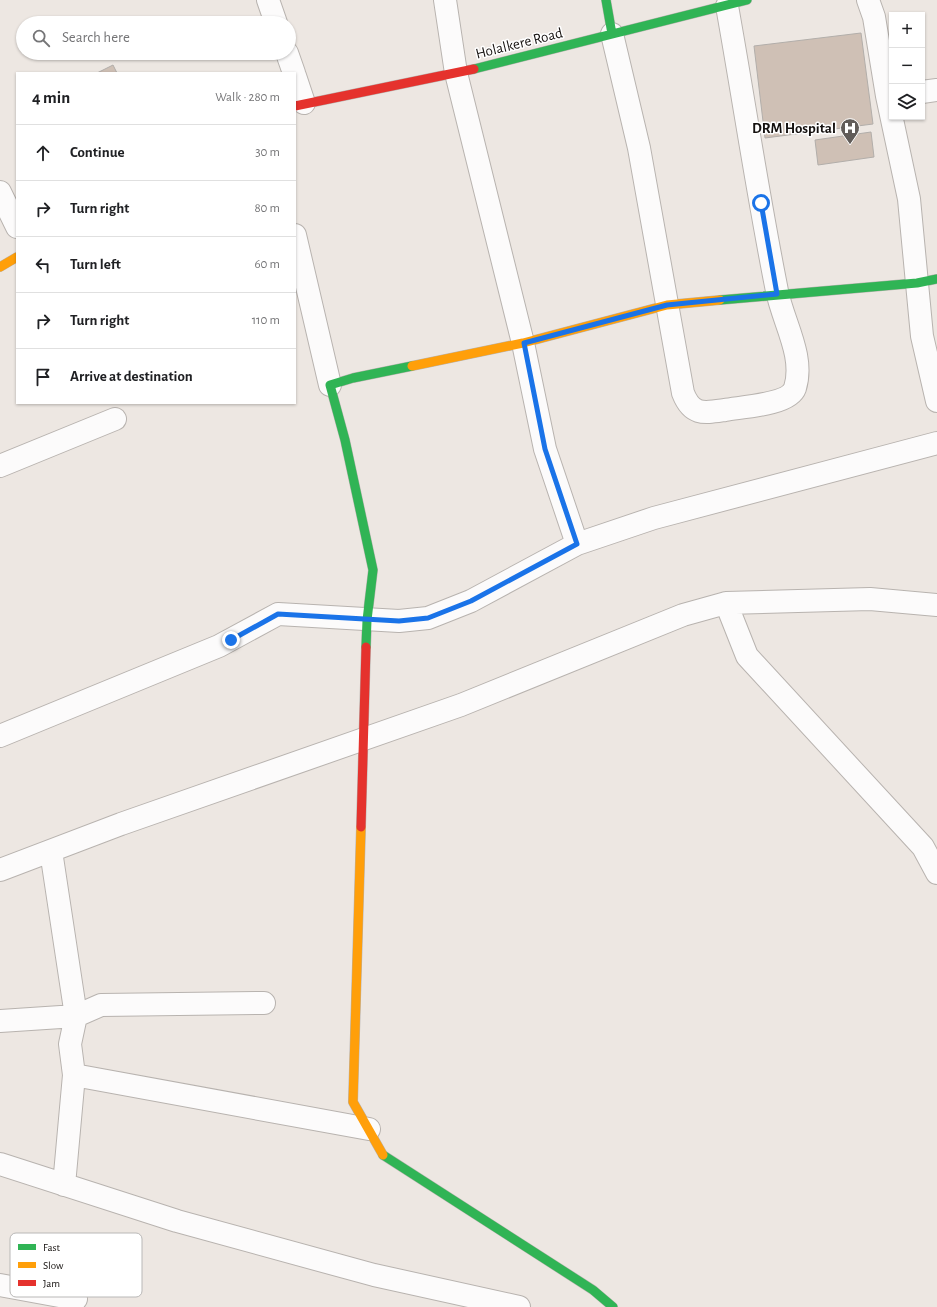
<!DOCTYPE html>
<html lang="en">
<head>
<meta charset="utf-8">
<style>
  :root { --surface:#fff; --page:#f2f2f2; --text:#202124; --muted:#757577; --line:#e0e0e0 }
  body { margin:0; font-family:"Alegreya Sans",sans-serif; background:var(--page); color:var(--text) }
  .controls { position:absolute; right:12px; top:12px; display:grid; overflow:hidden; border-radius:0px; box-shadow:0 1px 3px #0004 }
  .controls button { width:36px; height:36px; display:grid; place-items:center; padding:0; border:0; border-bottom:1px solid var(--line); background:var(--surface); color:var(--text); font:20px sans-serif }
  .stop { position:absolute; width:12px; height:12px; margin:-9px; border:3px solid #1a73e8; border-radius:50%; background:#fff }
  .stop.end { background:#1a73e8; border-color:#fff; box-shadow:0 1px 4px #0008 }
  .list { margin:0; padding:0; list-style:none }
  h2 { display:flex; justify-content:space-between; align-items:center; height:52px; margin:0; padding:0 16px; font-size:17px }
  h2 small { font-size:13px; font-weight:400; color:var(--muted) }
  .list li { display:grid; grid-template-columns:26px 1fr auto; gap:12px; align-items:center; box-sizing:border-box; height:56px; padding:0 16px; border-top:1px solid var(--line) }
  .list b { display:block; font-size:15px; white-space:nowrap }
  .list em { font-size:13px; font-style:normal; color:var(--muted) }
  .icon { flex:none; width:22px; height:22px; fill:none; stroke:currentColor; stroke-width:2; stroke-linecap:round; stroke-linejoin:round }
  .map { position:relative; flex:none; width:937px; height:1307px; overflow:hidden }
  .search { position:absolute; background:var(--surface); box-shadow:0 1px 3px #0004; left:16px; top:16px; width:280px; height:44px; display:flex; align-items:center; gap:10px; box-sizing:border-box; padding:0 14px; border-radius:22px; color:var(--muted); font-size:15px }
  .panel { position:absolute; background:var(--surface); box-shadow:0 1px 3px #0004; left:16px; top:72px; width:280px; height:332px; border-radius:0px }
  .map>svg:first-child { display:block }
  .building { fill:#cfc0b5; stroke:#b2aeaa }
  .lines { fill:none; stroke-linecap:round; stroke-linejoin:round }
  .street-casing { stroke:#b8b3af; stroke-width:24 }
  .fast-casing { stroke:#b8b3af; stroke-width:10 }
  .slow-casing { stroke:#b8b3af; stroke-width:10 }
  .jam-casing { stroke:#b8b3af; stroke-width:10 }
  .street { stroke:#fcfbfb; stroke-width:22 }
  .fast { stroke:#30b455; stroke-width:9 }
  .slow { stroke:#ff9f0a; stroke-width:9 }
  .jam { stroke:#e5322d; stroke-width:9 }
  .route { stroke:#1a73e8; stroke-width:5 }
  .labels { text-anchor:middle; stroke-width:3; stroke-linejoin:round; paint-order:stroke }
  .street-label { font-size:15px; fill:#15110f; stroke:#fff }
  .poi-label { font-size:15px; font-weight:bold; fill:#15110f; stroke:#fff; text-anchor:end }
  .key { fill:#fff; stroke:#b9b8b7; stroke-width:1 }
  .key-label { font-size:11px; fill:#15110f }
</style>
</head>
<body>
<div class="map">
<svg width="937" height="1307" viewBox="0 0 937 1307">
  <rect width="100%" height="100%" fill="#ede7e2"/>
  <path class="building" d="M861 33 873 124 765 138 754 46Z
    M113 65 117 73H97Z
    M871 132 874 157 818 165 815 140Z"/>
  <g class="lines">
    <defs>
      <path id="street" d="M268 0 276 23
        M868 0 874 17 887 96 909 199 922 336 937 401
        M612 34 639 148 683 393C692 416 704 413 725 410 740 407 789 405 795 388 805 356 783 322 777 291 758 196 744 101 727 6
        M287 53 294 73
        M295 76 304 103
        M922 92 937 90
        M0 192 17 227
        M295 235 330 385
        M0 466 115 419
        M577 544 654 518 937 443
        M726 603 747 656 923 847 937 873
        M0 736 219 646 278 614 399 621 428 618 471 601 577 544 545 449 523 343 456 73 445 0
        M0 870 121 824 461 705 683 615 726 603 870 599 937 605
        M264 1003 101 1005 76 1016 70 1044 74 1075 369 1129
        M0 1021 76 1016 51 851
        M0 1164 177 1221 374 1275 519 1307
        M64 1185 74 1075
        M0 1285 76 1299"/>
      <path id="fast" d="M606 0 612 34
        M474 69 747 0
        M720 300 917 283 937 279
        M366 647 367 620 373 570 345 440 330 385 353 378 412 366
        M383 1155 593 1290 613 1307"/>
      <path id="slow" d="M0 267 17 257
        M412 366 523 343 667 305 720 300
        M361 827 353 1102 383 1155"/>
      <path id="jam" d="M295 106 474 69
        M361 827 366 647"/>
    </defs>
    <use href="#street" class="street-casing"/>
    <use href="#fast" class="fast-casing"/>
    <use href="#slow" class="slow-casing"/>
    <use href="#jam" class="jam-casing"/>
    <use href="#street" class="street"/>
    <use href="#fast" class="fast"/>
    <use href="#slow" class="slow"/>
    <use href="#jam" class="jam"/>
  </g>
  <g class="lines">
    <path class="route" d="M231 640 278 614 399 621 428 618 471 601 577 544 545 449 524 343 667 305 777 294 761 203"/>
  </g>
  <defs>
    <symbol id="hospital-pin" viewBox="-11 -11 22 30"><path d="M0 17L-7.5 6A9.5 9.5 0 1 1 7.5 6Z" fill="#615c59" stroke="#fff"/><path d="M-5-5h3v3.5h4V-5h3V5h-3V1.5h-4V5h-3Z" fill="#fff"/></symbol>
  </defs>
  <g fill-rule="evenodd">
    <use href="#hospital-pin" x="839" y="117" width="22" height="30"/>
  </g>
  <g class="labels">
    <g class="street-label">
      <text transform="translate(519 43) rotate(-14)" y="5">Holalkere Road</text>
    </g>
    <g class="poi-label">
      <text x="836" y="133">DRM Hospital</text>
    </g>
  </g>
  <rect x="10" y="1233" width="132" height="64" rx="6" class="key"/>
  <rect x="18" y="1244" width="18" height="6" fill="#30b455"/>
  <rect x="18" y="1262" width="18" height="6" fill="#ff9f0a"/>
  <rect x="18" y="1280" width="18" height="6" fill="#e5322d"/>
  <g class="key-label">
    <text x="43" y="1251">Fast</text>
    <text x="43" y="1269">Slow</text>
    <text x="43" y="1287">Jam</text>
  </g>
</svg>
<div class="controls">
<button>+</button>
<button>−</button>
<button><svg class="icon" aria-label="layers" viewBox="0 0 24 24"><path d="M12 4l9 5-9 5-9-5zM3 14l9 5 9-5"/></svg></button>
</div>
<div class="stop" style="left:761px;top:203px"></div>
<div class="stop end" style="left:231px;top:640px"></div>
<div class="search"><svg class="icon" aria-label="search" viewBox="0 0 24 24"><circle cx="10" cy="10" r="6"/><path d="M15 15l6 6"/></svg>Search here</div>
<section class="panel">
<h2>4 min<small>Walk · 280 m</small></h2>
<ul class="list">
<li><svg class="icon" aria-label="ahead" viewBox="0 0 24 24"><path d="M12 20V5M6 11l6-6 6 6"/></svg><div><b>Continue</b></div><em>30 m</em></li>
<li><svg class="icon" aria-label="right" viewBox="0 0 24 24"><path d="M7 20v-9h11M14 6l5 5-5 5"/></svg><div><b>Turn right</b></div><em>80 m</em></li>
<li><svg class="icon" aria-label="left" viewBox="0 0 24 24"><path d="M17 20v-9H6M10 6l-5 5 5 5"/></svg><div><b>Turn left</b></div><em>60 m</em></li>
<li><svg class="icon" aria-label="right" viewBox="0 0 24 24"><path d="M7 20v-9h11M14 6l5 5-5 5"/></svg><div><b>Turn right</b></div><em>110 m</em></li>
<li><svg class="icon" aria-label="arrive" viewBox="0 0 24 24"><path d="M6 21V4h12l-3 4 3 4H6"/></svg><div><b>Arrive at destination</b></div></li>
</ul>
</section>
</div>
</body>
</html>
